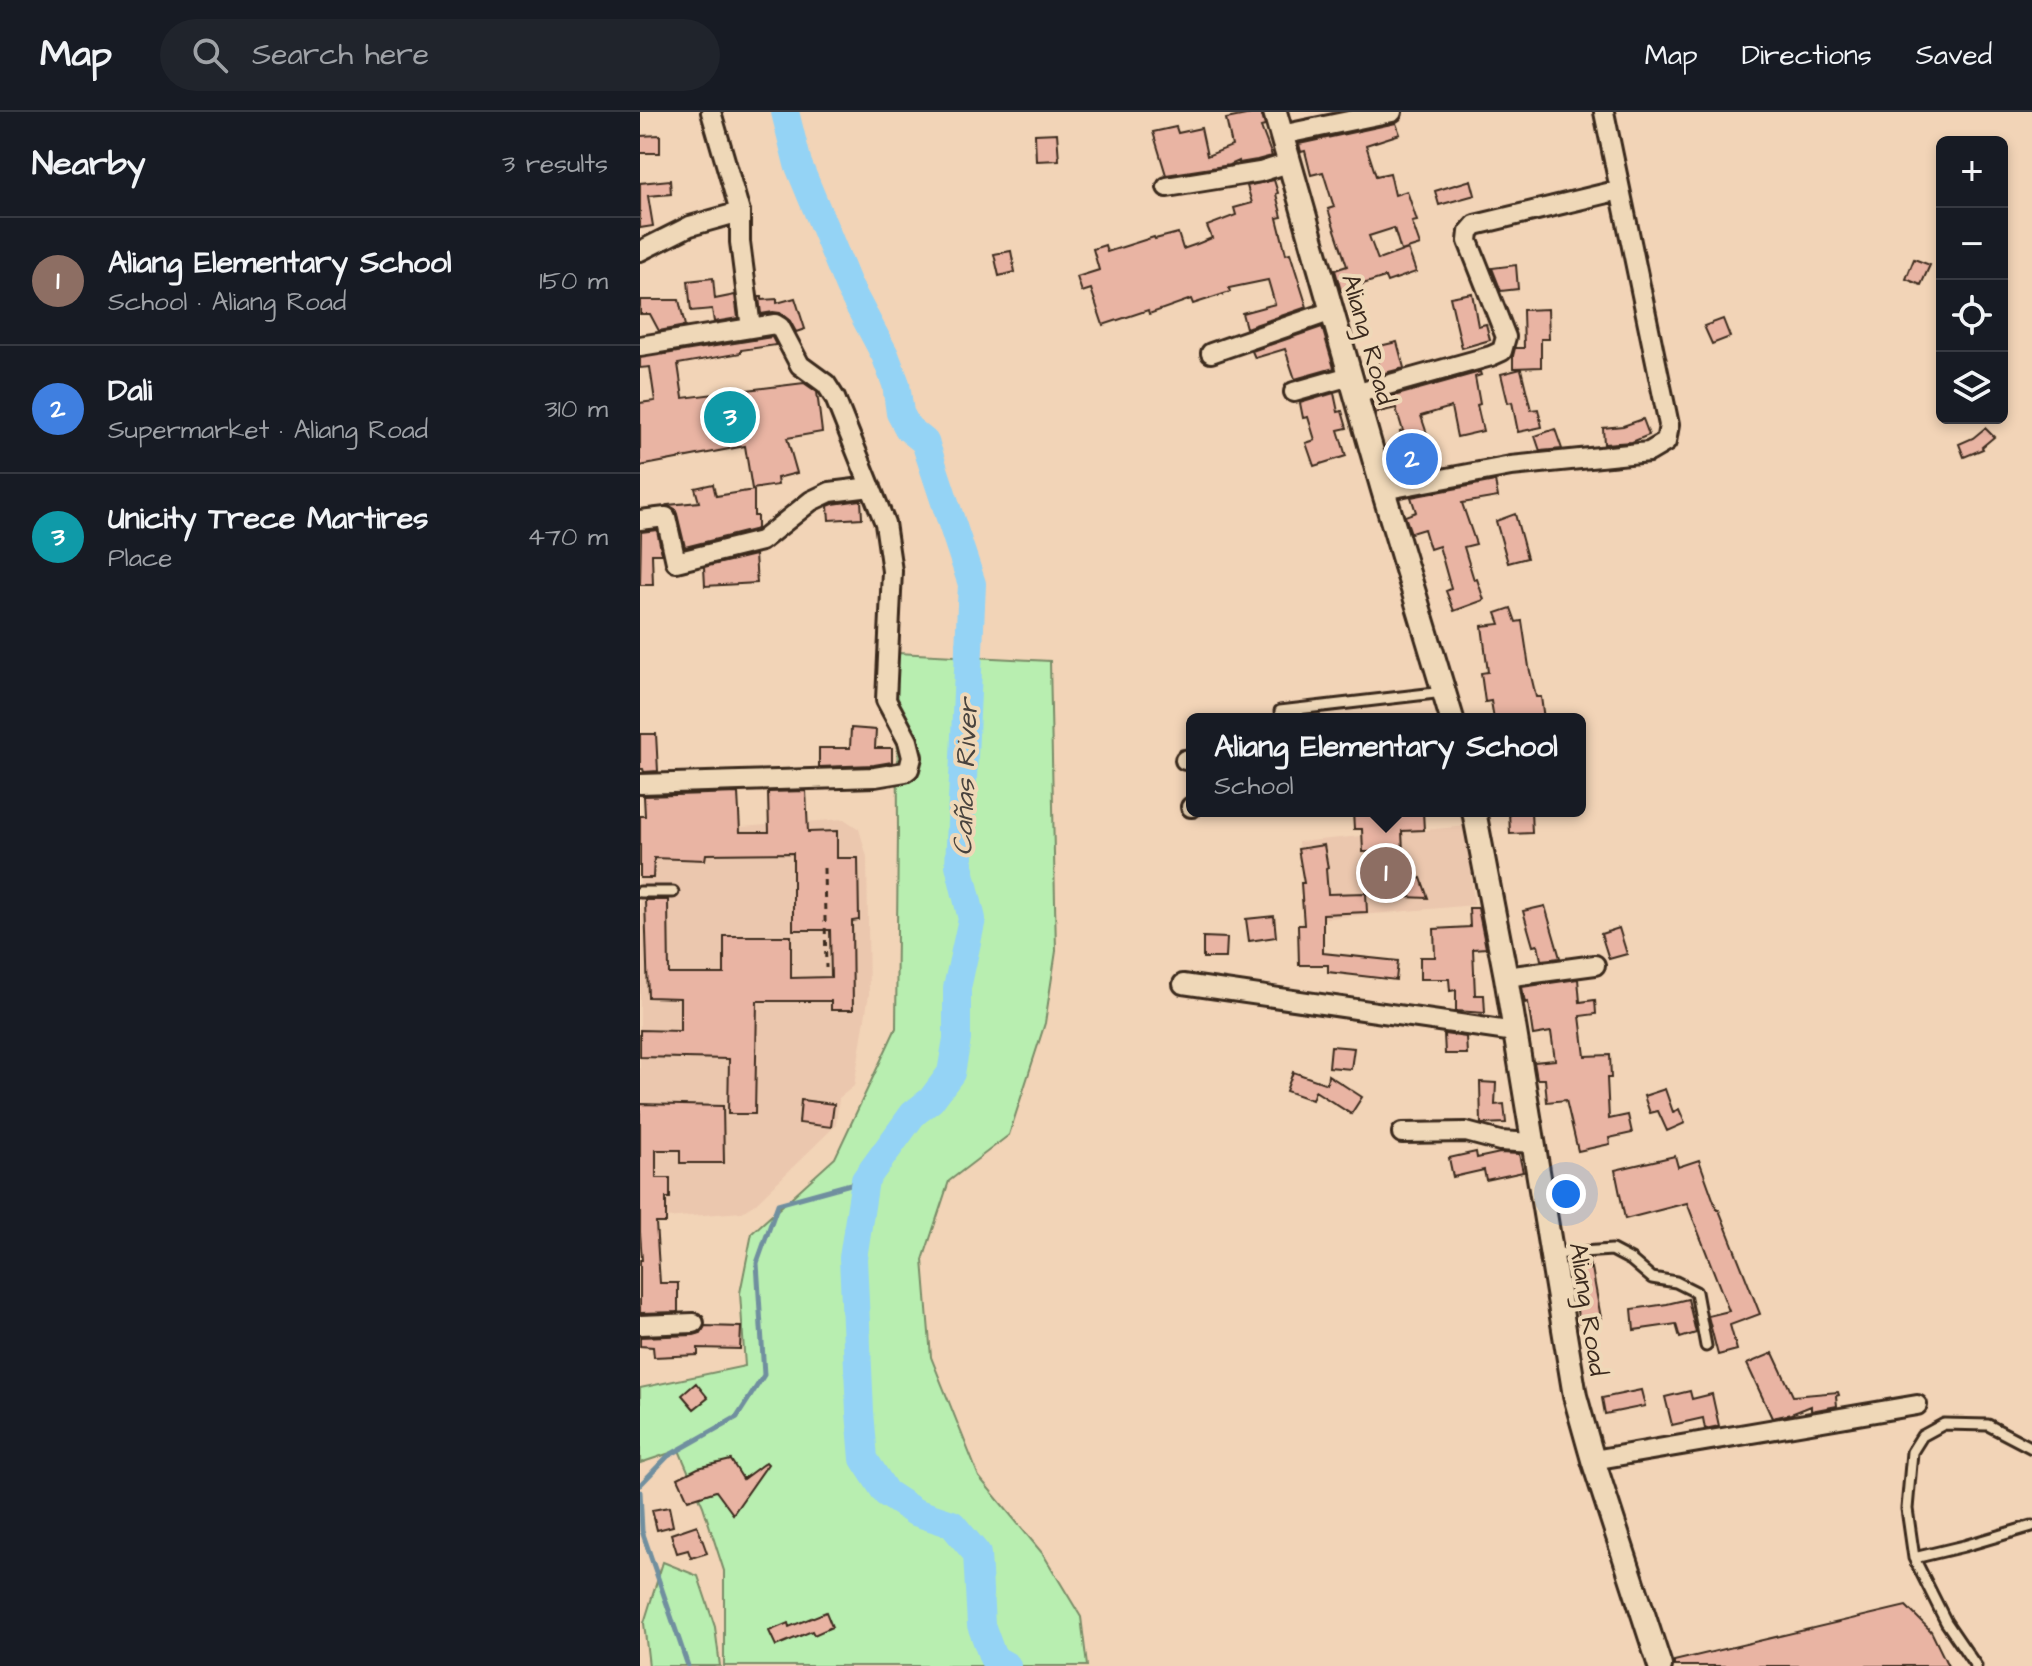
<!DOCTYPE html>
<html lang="en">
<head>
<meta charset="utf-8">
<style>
  :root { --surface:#171b24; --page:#20242c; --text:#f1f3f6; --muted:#9ea1a6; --line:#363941; --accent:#d93025 }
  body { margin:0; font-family:"Architects Daughter",sans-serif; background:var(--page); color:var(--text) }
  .controls { position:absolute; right:24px; top:24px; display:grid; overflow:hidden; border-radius:12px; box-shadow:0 4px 12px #0003 }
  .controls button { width:72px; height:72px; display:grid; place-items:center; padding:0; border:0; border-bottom:2px solid var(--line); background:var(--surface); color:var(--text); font:40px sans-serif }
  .you { position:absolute; left:926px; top:1082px; width:28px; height:28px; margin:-20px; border:6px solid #fff; border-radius:50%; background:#1a73e8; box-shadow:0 0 0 12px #1a73e833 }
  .badge { display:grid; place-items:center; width:52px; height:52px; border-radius:50%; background:var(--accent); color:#fff; font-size:26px; font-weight:700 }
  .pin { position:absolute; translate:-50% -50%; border:4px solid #fff; box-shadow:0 2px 8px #0006 }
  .popup { position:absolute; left:546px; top:601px; width:400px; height:104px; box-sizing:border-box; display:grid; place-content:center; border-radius:12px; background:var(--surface); filter:drop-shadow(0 2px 6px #0005); font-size:26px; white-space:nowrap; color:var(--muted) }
  .popup b { font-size:30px; color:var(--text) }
  .popup::after { content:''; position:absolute; left:50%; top:100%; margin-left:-16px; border:16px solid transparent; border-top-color:var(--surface) }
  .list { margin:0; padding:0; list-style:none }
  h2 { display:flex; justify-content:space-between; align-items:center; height:104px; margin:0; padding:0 32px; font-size:34px }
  h2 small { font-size:26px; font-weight:400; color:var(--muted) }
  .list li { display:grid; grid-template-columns:52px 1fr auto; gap:24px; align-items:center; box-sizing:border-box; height:128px; padding:0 32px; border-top:2px solid var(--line) }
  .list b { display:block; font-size:30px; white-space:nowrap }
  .list p { margin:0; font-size:26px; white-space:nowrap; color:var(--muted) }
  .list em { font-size:26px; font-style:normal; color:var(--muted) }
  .icon { flex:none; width:44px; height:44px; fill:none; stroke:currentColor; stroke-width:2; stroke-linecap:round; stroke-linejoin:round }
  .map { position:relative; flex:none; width:1392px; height:1554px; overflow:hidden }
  header { display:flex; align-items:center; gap:48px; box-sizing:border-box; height:112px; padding:0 40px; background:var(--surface); border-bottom:2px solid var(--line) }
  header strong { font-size:38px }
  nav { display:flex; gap:44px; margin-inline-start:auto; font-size:28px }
  .search { width:560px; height:72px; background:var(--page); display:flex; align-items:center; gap:20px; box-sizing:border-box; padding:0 28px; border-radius:44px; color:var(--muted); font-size:30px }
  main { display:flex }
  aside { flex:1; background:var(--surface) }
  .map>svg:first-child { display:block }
  .built { fill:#ebc7ae }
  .green { fill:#b8eeb0; stroke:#7a8c67; stroke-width:2 }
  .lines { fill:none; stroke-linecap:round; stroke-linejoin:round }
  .stream { stroke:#708f9f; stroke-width:5 }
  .river { stroke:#94d3f5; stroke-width:28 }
  .building { fill:#e9b4a3; stroke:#3b2a1e; stroke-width:2 }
  .service-casing { stroke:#3b2a1e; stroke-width:15 }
  .minor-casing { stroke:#3b2a1e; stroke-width:24 }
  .tertiary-casing { stroke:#3b2a1e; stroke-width:28 }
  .path { stroke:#3b2a1e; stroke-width:3; stroke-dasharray:6 6; stroke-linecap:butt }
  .service { stroke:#efd8b8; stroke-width:9 }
  .minor { stroke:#efd8b8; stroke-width:18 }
  .tertiary { stroke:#efd8b8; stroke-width:22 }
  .labels { text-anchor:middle; stroke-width:8; stroke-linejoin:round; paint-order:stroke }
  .street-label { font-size:26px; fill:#3b2a1e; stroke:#efd8b8 }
  .water-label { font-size:28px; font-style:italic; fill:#48433e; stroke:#efd8b8 }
</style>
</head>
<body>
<header>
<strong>Map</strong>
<div class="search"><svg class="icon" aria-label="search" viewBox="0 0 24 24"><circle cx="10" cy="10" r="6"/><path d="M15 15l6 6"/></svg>Search here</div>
<nav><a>Map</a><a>Directions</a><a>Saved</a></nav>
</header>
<main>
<aside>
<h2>Nearby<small>3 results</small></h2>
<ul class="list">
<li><span class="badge" style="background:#8d6e63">1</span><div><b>Aliang Elementary School</b><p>School · Aliang Road</p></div><em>150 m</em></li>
<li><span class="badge" style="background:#3f7fe0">2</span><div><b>Dali</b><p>Supermarket · Aliang Road</p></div><em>310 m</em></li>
<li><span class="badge" style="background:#0f9aa8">3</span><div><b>Unicity Trece Martires</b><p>Place</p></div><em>470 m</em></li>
</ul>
</aside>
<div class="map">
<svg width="1392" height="1554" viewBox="0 0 1392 1554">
  <rect width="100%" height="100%" fill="#f2d4b7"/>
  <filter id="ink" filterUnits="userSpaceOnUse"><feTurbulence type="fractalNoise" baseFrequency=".0125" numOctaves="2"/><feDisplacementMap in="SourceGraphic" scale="16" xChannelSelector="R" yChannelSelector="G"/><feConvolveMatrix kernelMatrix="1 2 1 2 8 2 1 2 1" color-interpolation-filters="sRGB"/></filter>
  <g filter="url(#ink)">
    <path class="built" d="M204 707 219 717 227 745 229 882 214 974 199 986 196 1013 115 1092 102 1100 0 1108V723Z
      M827 714 834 793 666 808 658 730Z"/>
    <path class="green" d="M257 541 410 549 416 839 405 911 369 1023 309 1069 283 1148 291 1245 339 1365 403 1442 441 1505 447 1554H84V1459L63 1394 39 1338 0 1351V1276L105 1254 100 1181 112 1121 195 1046 256 916 258 720Z
      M23 1450 58 1464 75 1515 80 1554H9L4 1511Z"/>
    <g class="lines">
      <path class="stream" d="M0 1373 28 1344 97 1305 124 1263 117 1151 138 1092 225 1068
        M0 1380 2 1419 48 1554"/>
      <path class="river" d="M145 0 158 52 209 175 245 243 256 272 260 301 268 316 285 330 332 472 319 753 332 807 317 876V927L311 961 291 988 273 1002 225 1068 213 1146 220 1300 224 1347 246 1381 275 1400 312 1412 337 1442 341 1513 353 1546 367 1554"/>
    </g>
    <path class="building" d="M621 0 625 14 621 15 632 44 617 48 599 51V49L590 53 526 63 513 20 536 15 538 21 561 16 567 44 592 34 586 7Z
      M756 11 760 22 726 33 736 64 750 61 755 83 767 79 777 109 772 110 780 133 761 139 754 116 729 124 738 148 768 137 776 160 747 170 745 165 701 179 695 158 707 154 688 97 694 95 683 60 671 63 665 39 661 40 659 32Z
      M417 21 419 48 396 49 395 22Z
      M20 23V41H0V24Z
      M30 68 31 82 8 84 13 114 0 116V71Z
      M634 68 638 81 636 82 642 105 637 106 646 142 650 141 667 195 606 216 602 201 635 192 628 168 589 176 590 180 553 192 551 187 509 202 508 198 463 213 451 177 442 180 437 165 459 158 453 137 465 133 467 140 514 125 515 127 538 121 543 137 557 132 572 126 567 114 596 103 594 96 612 91 607 74Z
      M831 68 835 83 799 93 795 79Z
      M371 139 375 160 359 164 354 142Z
      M1274 147 1290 153 1281 173 1266 167Z
      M876 153 878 177 861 179 852 156Z
      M73 166 75 187 95 183 98 206 74 210 72 197 51 199 48 169Z
      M832 181 838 214 846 212 850 228 822 236 810 185Z
      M119 185H122V188L137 187V191L155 186 165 217 156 220 150 209 140 201 133 200 121 202Z
      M0 188H39L45 214 19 219 10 202H0Z
      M908 197 909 227H901V255L873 256V244L875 236H884L883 198Z
      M1083 207 1090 225 1072 232 1064 214Z
      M682 215 694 256 655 267 645 237 615 246 612 239Z
      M132 225 136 233 101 238V241L38 252 43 286 164 271 177 280 182 320 147 326 157 361 137 366 138 373 112 377 105 334 0 354V291L15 289 10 255 0 256V246Z
      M757 230 764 256 741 262 735 235Z
      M881 257 891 298 898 297 902 315 878 320 872 290 868 291 861 262Z
      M840 260 841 263 835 265 840 292 837 293 843 319 817 325 811 295 781 304 798 355 768 361 763 341 766 340 760 320 763 319 756 296 735 301 732 290Z
      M694 281 698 300 702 299 707 316 698 318 706 344 674 354 666 331 675 328 668 305 663 306 660 291Z
      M1003 307 1009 323 992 330 964 332 963 316 983 314Z
      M1345 316 1354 325 1342 335 1343 337 1324 345 1319 332 1333 326Z
      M915 317 922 337 900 339 895 324Z
      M855 369 858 385 822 391 836 432 824 435 834 468 837 467 844 488 814 499 806 479 811 477 799 434 790 437 784 417 771 421 765 404 776 400 771 385Z
      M73 372 76 384 114 378V404H117V417L45 435 37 402 35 397 28 393 59 390 55 376Z
      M221 388 222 406 189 408 188 394 193 392Z
      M875 402 887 446 868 451 856 409Z
      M17 418 22 442H12L13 473H0L1 420Z
      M115 443 117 471 65 474 64 455Z
      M871 496 876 510 882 509 889 555 896 585H901L904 607H854L851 589 845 590 841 561 848 560 842 514 860 512 856 501Z
      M211 616 236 618 235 636H252V650L234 653 179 655V636H210Z
      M0 622H16L18 659 4 660 3 657H0Z
      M166 679 168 720 197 719V746H218L219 808 212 809 213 898H191V889H117L115 1002H88L89 947 0 945V918L40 919V886L8 885 5 788H28L29 862H84V824H151V866L191 865 190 818H153V741L66 742 65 748 14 746 13 766H0V704H5L4 684 98 681 100 720H129L128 680Z
      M730 699H783L784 718 762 719 763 740H723L722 717H714L713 700Z
      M869 699H891L892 721 870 722Z
      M684 733 688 756 686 757 688 782 726 781 727 800 683 802V841L758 849 756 868 688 860V853H659L658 813H664L661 771H664L658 737Z
      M781 766 788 786 764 785 760 773Z
      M905 794 920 846 901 848 898 833 893 834 883 799Z
      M829 796H838L846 836 833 837 835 883H844L845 901 816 899V878L810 879 809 867H780V845H795L794 817 830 815Z
      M634 804 636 825 609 829 606 807Z
      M979 816 987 842 969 847 961 822Z
      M563 825 587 826 586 846H563Z
      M938 867 940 890 955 888 956 902 940 904 945 944 970 943 971 966H967L969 1007 988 1003 992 1021 969 1026 970 1032 938 1039 926 988 907 990 905 967H897L894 950 915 948 911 920 893 923 888 890 885 891 882 875Z
      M804 922 826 925 827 942H805Z
      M691 934 714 936 711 957 689 955Z
      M653 960 687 972 688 963 722 985 711 1002 675 979 672 988 646 979Z
      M840 970 856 971 855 993 864 992 866 1011 841 1012Z
      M1025 977 1033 1000 1039 997 1045 1011 1027 1019 1018 999 1010 1001 1004 984Z
      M161 988 194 992 191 1015 159 1011Z
      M0 992 83 994 84 1051H40V1038H16V1066H30V1086H26V1111H16L20 1171H38V1200L0 1201V1148H2L0 1120Z
      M836 1040 837 1046 860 1041 879 1042 883 1060 846 1068 844 1058 813 1065 809 1046Z
      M1035 1044 1038 1055 1059 1048 1077 1098H1079L1120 1202 1090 1213 1097 1238 1078 1243 1068 1204 1089 1199 1047 1091 985 1107 975 1058Z
      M949 1150 950 1157 952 1156 961 1206 939 1210 929 1153Z
      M1048 1187 1056 1221 1040 1226 1036 1212 994 1218 992 1197 1027 1192Z
      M65 1214 101 1215 100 1237 58 1236V1243L14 1245 13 1235 0 1234V1225L54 1223 61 1221Z
      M1133 1241 1153 1284 1198 1280 1199 1283 1196 1284 1197 1294 1171 1299V1294L1151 1302 1132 1306 1107 1252Z
      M56 1271 68 1286 54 1297 42 1283Z
      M1001 1278 1005 1294 965 1302 962 1286Z
      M1050 1279 1052 1287 1072 1282 1079 1314 1065 1317 1063 1306 1032 1313 1025 1285Z
      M91 1348 103 1367 126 1350 128 1352 93 1402 76 1379 48 1388 38 1366 58 1356Z
      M29 1395 33 1414 17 1418 12 1398Z
      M57 1413 67 1441 51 1446 48 1438 37 1441 31 1422Z
      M1266 1494 1291 1519 1308 1554H1034V1549Z
      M186 1500 192 1515 174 1523 172 1519 136 1534 129 1519 148 1511 149 1515Z"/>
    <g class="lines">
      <defs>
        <path id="service" d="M640 599 804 580
          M0 780H33
          M912 1142 972 1138 991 1148 1012 1166 1036 1170 1056 1180 1066 1234
          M1274 1446 1324 1434 1392 1414
          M1336 1554 1306 1510 1274 1446 1267 1397 1272 1340 1282 1324 1304 1312 1348 1313 1392 1336"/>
        <path id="minor" d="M641 23 752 0
          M527 75 620 60 649 51
          M100 100V130L111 216
          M0 139 50 114 100 100 71 0
          M0 234 135 212 140 215 160 253 186 272 195 286 245 411 252 459 246 588 268 629 272 645 269 657 265 660 235 665 0 672
          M571 241 692 199
          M654 280 710 264
          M715 282 851 244 862 239 866 225 828 129 829 120 835 113 980 78
          M743 378 871 354 1009 340 1026 330 1029 313 964 0
          M0 408 26 405 36 450 121 429 171 389 190 380 231 375
          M545 648 552 647
          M551 695H552
          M866 865 955 853
          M543 872 875 920
          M762 1021 826 1020 860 1029 893 1031
          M0 1213 54 1211
          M953 1348 1277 1293"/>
        <path id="tertiary" d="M635 0 743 378 812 607
          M834 699 866 865 935 1284 953 1348 1020 1554"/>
      </defs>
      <use href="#service" class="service-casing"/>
      <use href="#minor" class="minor-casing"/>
      <use href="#tertiary" class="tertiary-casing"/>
      <path class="path" d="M184 756 186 856"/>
      <use href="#service" class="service"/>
      <use href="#minor" class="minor"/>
      <use href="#tertiary" class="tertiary"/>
    </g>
  </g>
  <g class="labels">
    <g class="street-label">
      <text transform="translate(729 227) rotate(74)" y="9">Aliang Road</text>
      <text transform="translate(949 1197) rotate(81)" y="9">Aliang Road</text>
    </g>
    <g class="water-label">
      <text transform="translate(324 665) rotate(-88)" y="10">Cañas River</text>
    </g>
  </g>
</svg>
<div class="controls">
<button>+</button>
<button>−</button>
<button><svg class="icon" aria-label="locate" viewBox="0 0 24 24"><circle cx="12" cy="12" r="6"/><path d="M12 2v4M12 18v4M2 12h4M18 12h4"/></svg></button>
<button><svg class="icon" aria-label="layers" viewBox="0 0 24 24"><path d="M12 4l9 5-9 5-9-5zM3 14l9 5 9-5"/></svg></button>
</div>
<div class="you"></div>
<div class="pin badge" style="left:746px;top:761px;background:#8d6e63">1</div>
<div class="popup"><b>Aliang Elementary School</b>School</div>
<div class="pin badge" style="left:772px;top:347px;background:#3f7fe0">2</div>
<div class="pin badge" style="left:90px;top:305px;background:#0f9aa8">3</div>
</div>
</main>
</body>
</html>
